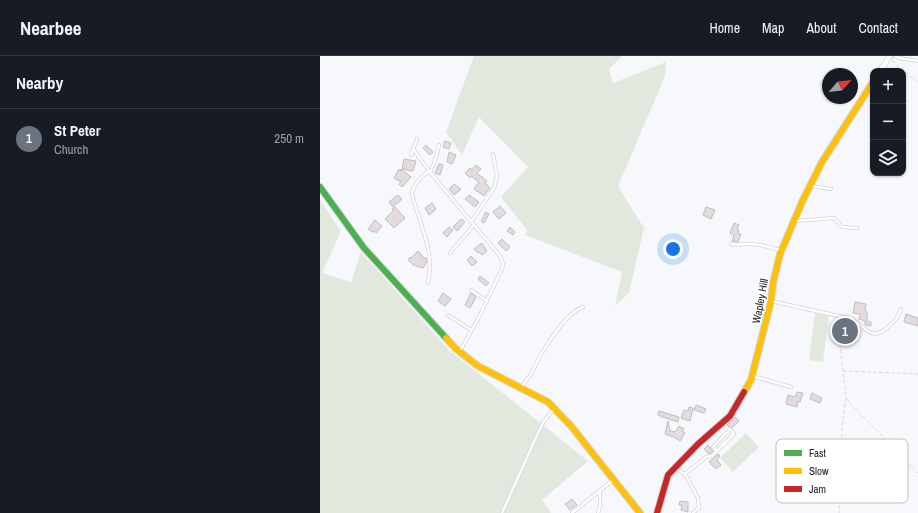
<!DOCTYPE html>
<html lang="en">
<head>
<meta charset="utf-8">
<style>
  :root { --surface:#171b24; --page:#20242c; --text:#f1f3f6; --muted:#9ea1a6; --line:#363941; --accent:#6e6f72 }
  body { margin:0; font-family:"Archivo Narrow",sans-serif; background:var(--page); color:var(--text) }
  .controls { position:absolute; right:12px; top:12px; display:grid; overflow:hidden; border-radius:8px; box-shadow:0 1px 3px #0004 }
  .controls button { width:36px; height:36px; display:grid; place-items:center; padding:0; border:0; border-bottom:1px solid var(--line); background:var(--surface); color:var(--text); font:20px sans-serif }
  .compass { position:absolute; left:502px; top:12px; width:36px; height:36px; border-radius:50%; background:var(--surface); box-shadow:0 1px 3px #0004; rotate:62deg }
  .you { position:absolute; left:353px; top:193px; width:14px; height:14px; margin:-10px; border:3px solid #fff; border-radius:50%; background:#1a73e8; box-shadow:0 0 0 6px #1a73e833 }
  .badge { display:grid; place-items:center; width:26px; height:26px; border-radius:50%; background:var(--accent); color:#fff; font-size:13px; font-weight:700 }
  .pin { position:absolute; translate:-50% -50%; border:2px solid #fff; box-shadow:0 1px 4px #0006 }
  .list { margin:0; padding:0; list-style:none }
  h2 { display:flex; justify-content:space-between; align-items:center; height:52px; margin:0; padding:0 16px; font-size:17px }
  h2 small { font-size:13px; font-weight:400; color:var(--muted) }
  .list li { display:grid; grid-template-columns:26px 1fr auto; gap:12px; align-items:center; box-sizing:border-box; height:60px; padding:0 16px; border-top:1px solid var(--line) }
  .list b { display:block; font-size:15px; white-space:nowrap }
  .list p { margin:0; font-size:13px; white-space:nowrap; color:var(--muted) }
  .list em { font-size:13px; font-style:normal; color:var(--muted) }
  .icon { flex:none; width:22px; height:22px; fill:none; stroke:currentColor; stroke-width:2; stroke-linecap:round; stroke-linejoin:round }
  .map { position:relative; flex:none; width:598px; height:457px; overflow:hidden }
  header { display:flex; align-items:center; gap:24px; box-sizing:border-box; height:56px; padding:0 20px; background:var(--surface); border-bottom:1px solid var(--line) }
  header strong { font-size:19px }
  nav { display:flex; gap:22px; margin-inline-start:auto; font-size:14px }
  main { display:flex }
  aside { flex:1; background:var(--surface) }
  .map>svg:first-child { display:block }
  .green { fill:#e3e8de }
  .building { fill:#e3dbdd; stroke:#bfbebf }
  .lines { fill:none; stroke-linecap:round; stroke-linejoin:round }
  .lane-casing { stroke:#d3d4d8; stroke-width:4 }
  .street-casing { stroke:#d3d4d8; stroke-width:6 }
  .fast-casing { stroke:#d3d4d8; stroke-width:8 }
  .slow-casing { stroke:#d3d4d8; stroke-width:8 }
  .jam-casing { stroke:#d3d4d8; stroke-width:8 }
  .path { stroke:#dadadc; stroke-width:1; stroke-dasharray:4 2; stroke-linecap:butt }
  .lane { stroke:#fefeff; stroke-width:2.5 }
  .street { stroke:#fefeff; stroke-width:4.5 }
  .fast { stroke:#4caf50; stroke-width:6 }
  .slow { stroke:#ffc107; stroke-width:6 }
  .jam { stroke:#c62828; stroke-width:6 }
  .labels { text-anchor:middle; stroke-width:3; stroke-linejoin:round; paint-order:stroke }
  .street-label { font-size:11px; fill:#242528; stroke:#fff }
  .key { fill:#fff; stroke:#bdbebe; stroke-width:1 }
  .key-label { font-size:11px; fill:#242528 }
</style>
</head>
<body>
<header>
<strong>Nearbee</strong>
<nav><a>Home</a><a>Map</a><a>About</a><a>Contact</a></nav>
</header>
<main>
<aside>
<h2>Nearby<small></small></h2>
<ul class="list">
<li><span class="badge" style="background:#6b7280">1</span><div><b>St Peter</b><p>Church</p></div><em>250 m</em></li>
</ul>
</aside>
<div class="map">
<svg width="598" height="457" viewBox="0 0 598 457">
  <rect width="100%" height="100%" fill="#f7f8fc"/>
  <path class="green" d="M154 0H302L289 13 293 27 346 6 345 20 298 130 324 172 309 237 295 250 302 216 205 179 207 174 181 141 208 111 159 61 142 99 126 76Z
    M0 144 21 175 2 217 31 226 41 196 129 294 268 405 222 444 231 457H0Z
    M495 257 509 260 503 306 489 304Z
    M426 377 439 391 413 416 400 402Z"/>
  <path class="building" d="M125 85 131 87 129 93 123 91Z
    M106 89 113 96 110 99 103 92Z
    M129 96 136 99 132 108 127 106Z
    M84 103 96 105 93 115 82 113Z
    M119 108 123 109 120 119 115 117Z
    M156 109 161 113 157 117 167 125 165 127 170 132 164 140 154 133 159 126 151 120 150 122 145 117 150 112 152 114Z
    M79 113 81 115V113L91 121 82 131 79 128 81 126 74 122Z
    M134 128 141 133 134 139 129 133Z
    M78 139 82 143 73 151 69 146Z
    M149 139 159 146 155 151 145 143Z
    M112 147 116 153 109 159 105 152Z
    M180 150 186 157 179 163 173 156Z
    M75 151 85 162 74 172 65 163 73 155 72 153Z
    M386 151 395 154 391 163 383 159Z
    M166 156 169 158 164 167 161 165Z
    M141 163 145 166 137 175 133 171Z
    M55 164 62 170 56 177 54 175 52 176 48 173Z
    M414 167 419 169 417 173 419 174 418 177 421 178 418 186 412 185 414 179 410 177Z
    M129 171 133 174 127 181 123 177Z
    M190 171 195 176 193 179 187 175Z
    M182 183 190 191 186 195 178 187Z
    M162 187 167 195 162 199 159 196 158 197 154 193Z
    M98 195 102 199 101 200 107 203V206L103 212 93 209 88 204 90 201 91 202Z
    M151 200 157 206 152 210 147 204Z
    M160 220 169 227 166 230 158 223Z
    M123 237 131 243 125 250 118 245Z
    M151 237 156 241 150 252 145 249Z
    M535 246 546 248 545 254 547 256V265L551 266V270L545 269V265L539 263 540 258 533 257Z
    M586 258 598 262V270L584 266Z
    M528 266 531 283 523 285 520 272 524 271 523 267Z
    M477 336 483 337 480 346 478 345 477 351 466 348 468 339 475 341Z
    M492 337 502 342 500 347 490 343Z
    M376 349 386 353 384 357 374 354Z
    M369 351 373 352 370 365 361 362 364 354 368 355Z
    M339 355 359 361 358 366 342 361 338 359Z
    M415 361 419 365 412 372 409 371 407 369Z
    M348 365 350 375 355 376 359 370 364 373 362 375 365 377 360 385 354 381 345 378Z
    M388 389 393 395 391 397 389 398 384 393Z
    M398 398 400 400 397 404 401 409 396 413 389 406Z
    M252 443 257 449 250 454 245 448Z
    M360 445 368 446V456L361 454 362 449H359Z"/>
  <g class="lines">
    <defs>
      <path id="lane" d="M575 0 579 2 598 5
        M94 94 109 115 180 200 183 208 182 213 158 263 140 295
        M91 99 97 83
        M110 117 116 102 119 89
        M491 130 511 133
        M475 165 514 162 522 171 537 172
        M151 166 174 132 177 120 173 98
        M411 188C417 189 423 188 430 188 441 188 451 192 461 194
        M130 197 154 169
        M108 227C115 196 100 168 92 139 92 129 101 121 109 115
        M151 234 167 245
        M451 245 528 262C546 268 550 288 568 271 576 264 578 262 581 253
        M128 259 151 274
        M432 320 471 331
        M201 332C204 327 208 322 212 317 215 310 218 303 222 297 230 283 248 256 263 251
        M354 412 365 418 369 425 378 442 379 452 373 457
        M365 418 386 401 392 400 414 378 410 373 393 391 397 395
        M182 457 218 377 224 365 234 353
        M252 457 293 424
        M278 457 280 451V435"/>
      <path id="street" d="M560 15 570 0"/>
      <path id="fast" d="M0 131 44 192 126 282"/>
      <path id="slow" d="M126 282 135 292 158 310 228 346 251 370 320 457
        M424 336 431 324 451 245 453 227 460 198 482 146 502 106 553 26"/>
      <path id="jam" d="M337 457 348 419 378 388 410 360 424 336"/>
    </defs>
    <use href="#lane" class="lane-casing"/>
    <use href="#street" class="street-casing"/>
    <use href="#fast" class="fast-casing"/>
    <use href="#slow" class="slow-casing"/>
    <use href="#jam" class="jam-casing"/>
    <path class="path" d="M572 4 578 11 598 26
      M517 264 526 340 522 371 519 457
      M523 315 598 318
      M527 342 529 346 598 417"/>
    <use href="#lane" class="lane"/>
    <use href="#street" class="street"/>
    <use href="#fast" class="fast"/>
    <use href="#slow" class="slow"/>
    <use href="#jam" class="jam"/>
  </g>
  <g class="labels">
    <g class="street-label">
      <text transform="translate(440 245) rotate(-79)" y="4">Wapley Hill</text>
    </g>
  </g>
  <rect x="456" y="383" width="132" height="64" rx="6" class="key"/>
  <rect x="464" y="394" width="18" height="6" fill="#4caf50"/>
  <rect x="464" y="412" width="18" height="6" fill="#ffc107"/>
  <rect x="464" y="430" width="18" height="6" fill="#c62828"/>
  <g class="key-label">
    <text x="489" y="401">Fast</text>
    <text x="489" y="419">Slow</text>
    <text x="489" y="437">Jam</text>
  </g>
</svg>
<div class="controls">
<button>+</button>
<button>−</button>
<button><svg class="icon" aria-label="layers" viewBox="0 0 24 24"><path d="M12 4l9 5-9 5-9-5zM3 14l9 5 9-5"/></svg></button>
</div>
<svg class="compass" viewBox="-18 -18 36 36"><path d="M0-13l5 13h-10z" fill="#e53935"/><path d="M0 13l5-13h-10z" fill="#9ea1a6"/></svg>
<div class="you"></div>
<div class="pin badge" style="left:525px;top:275px;background:#6b7280">1</div>
</div>
</main>
</body>
</html>
